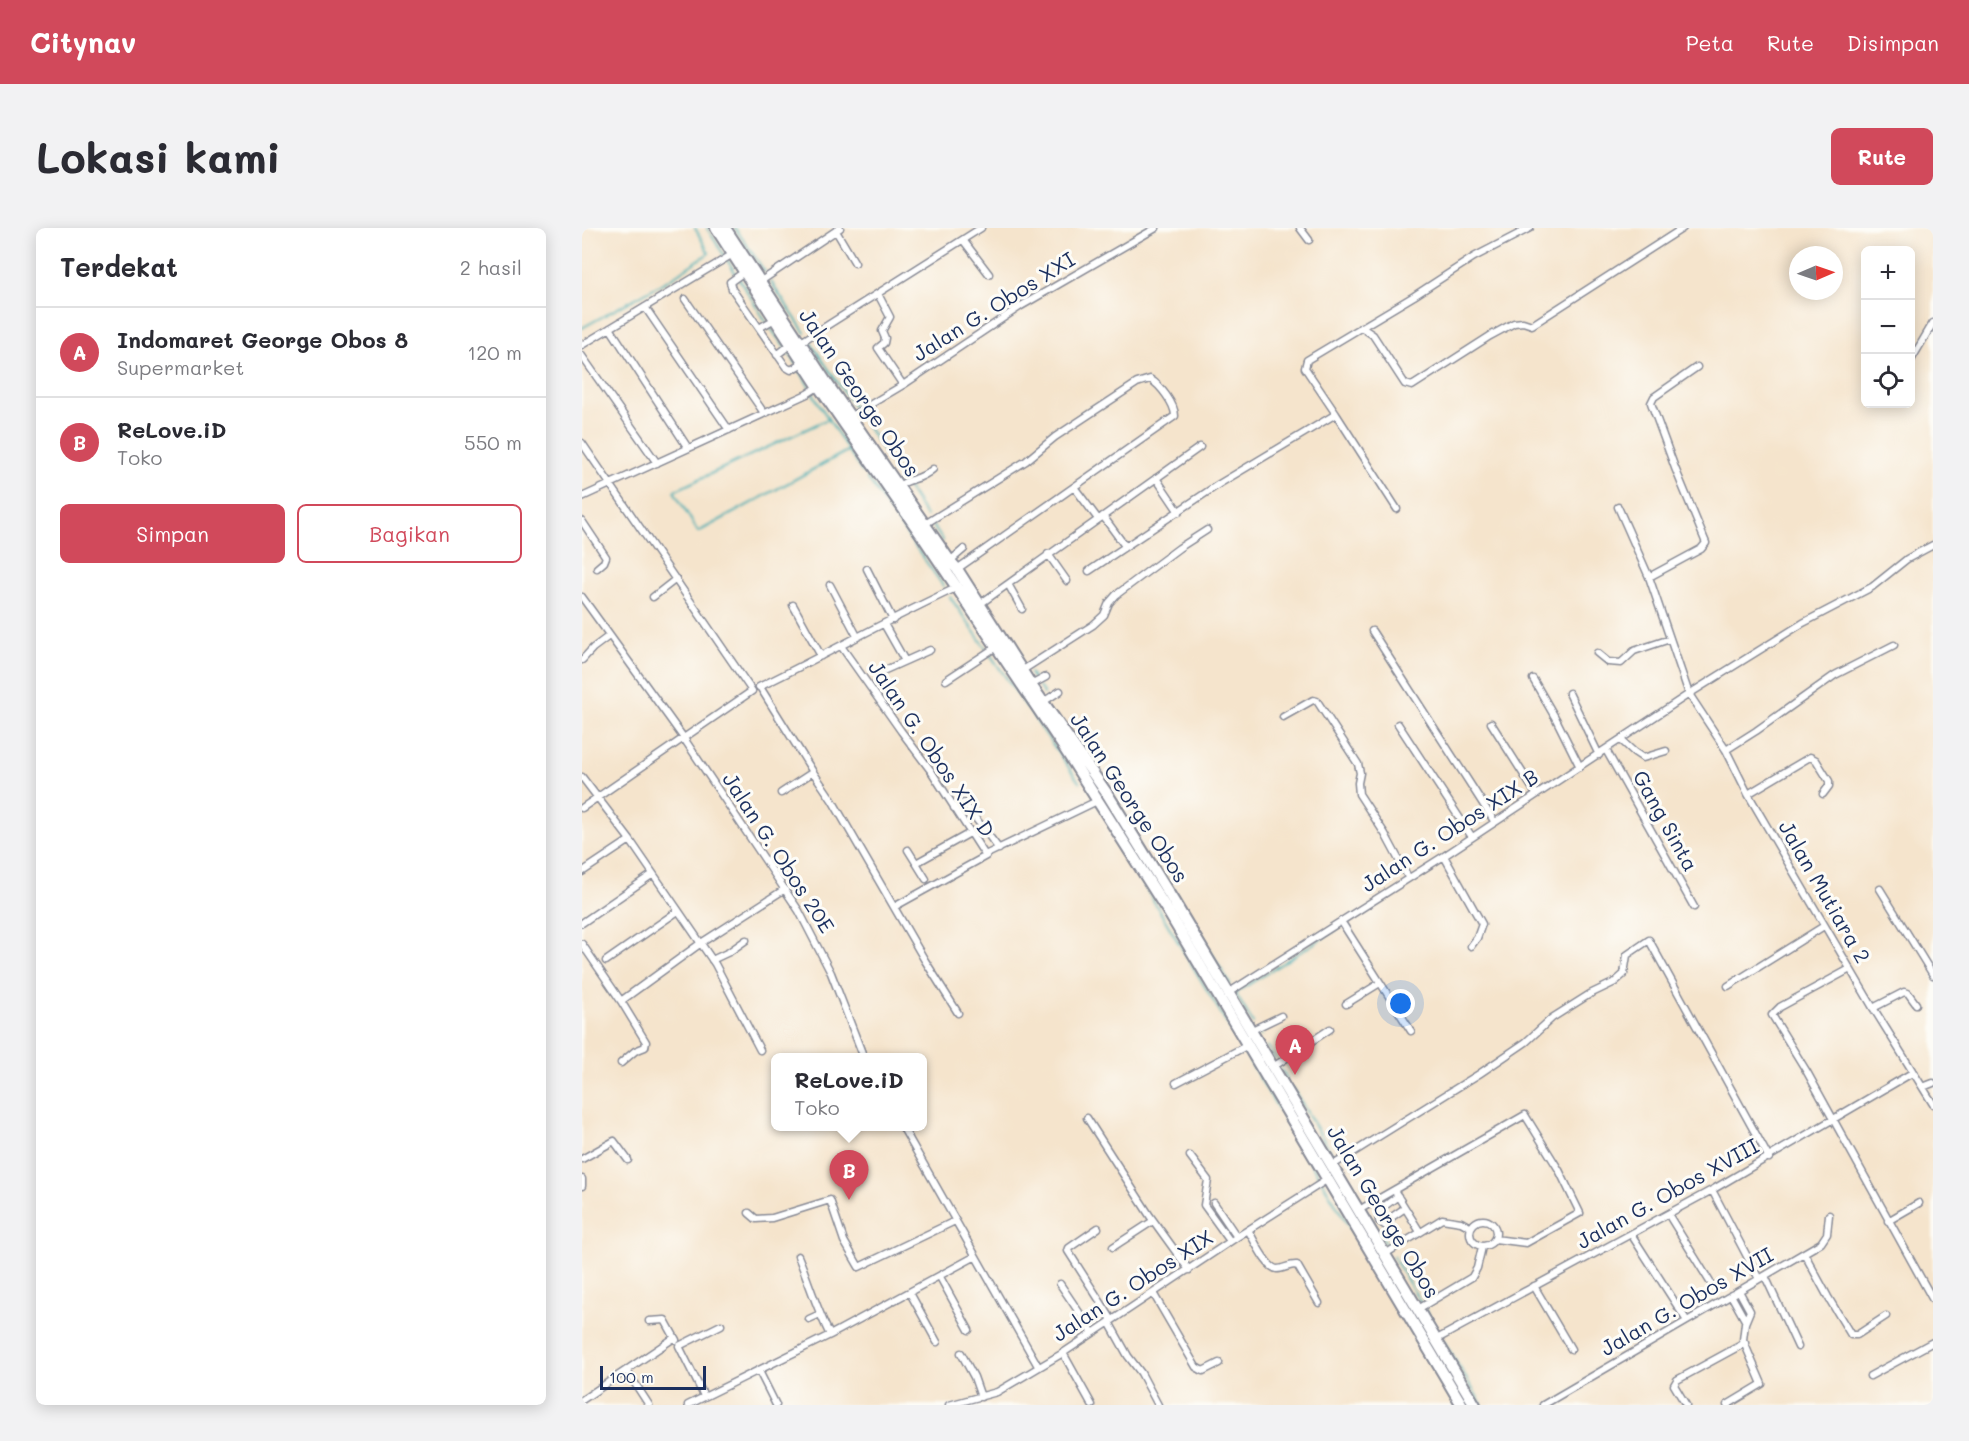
<!DOCTYPE html>
<html lang="id">
<head>
<meta charset="utf-8">
<style>
  :root { --surface:#fff; --page:#f2f2f3; --text:#2b2b33; --muted:#7c7c81; --line:#e1e1e2; --accent:#d1495b }
  body { margin:0; font-family:Mali,sans-serif; background:var(--page); color:var(--text) }
  .controls { position:absolute; right:18px; top:18px; display:grid; overflow:hidden; border-radius:9px; box-shadow:0 3px 15px #0003 }
  .controls button { width:54px; height:54px; display:grid; place-items:center; padding:0; border:0; border-bottom:2px solid var(--line); background:var(--surface); color:var(--text); font:30px sans-serif }
  .compass { position:absolute; left:1207px; top:18px; width:54px; height:54px; border-radius:50%; background:var(--surface); box-shadow:0 3px 15px #0003; rotate:88deg }
  .scale { position:absolute; left:18px; bottom:15px; width:106px; box-sizing:border-box; padding-left:6px; border:3px solid #1b2f5e; border-top:0; font-size:16px; line-height:21px; white-space:nowrap; color:#1b2f5e; -webkit-text-stroke:4px #fdfcf7; paint-order:stroke }
  .you { position:absolute; left:819px; top:776px; width:21px; height:21px; margin:-15px; border:4px solid #fff; border-radius:50%; background:#1a73e8; box-shadow:0 0 0 9px #1a73e833 }
  .badge { display:grid; place-items:center; width:39px; height:39px; border-radius:50%; background:var(--accent); color:#fff; font-size:20px; font-weight:700 }
  .pin { position:absolute; translate:-50% -50px; filter:drop-shadow(0 2px 3px #0008) }
  .pin::after { content:''; position:absolute; top:32px; width:21px; height:18px; background:inherit; clip-path:polygon(0 0,100% 0,50% 100%) }
  .popup { position:absolute; left:189px; top:825px; width:156px; height:78px; box-sizing:border-box; display:grid; place-content:center; border-radius:9px; background:var(--surface); filter:drop-shadow(0 2px 4px #0005); font-size:20px; white-space:nowrap; color:var(--muted) }
  .popup b { font-size:22px; color:var(--text) }
  .popup::after { content:''; position:absolute; left:50%; top:100%; margin-left:-12px; border:12px solid transparent; border-top-color:var(--surface) }
  .list { margin:0; padding:0; list-style:none }
  h2 { display:flex; justify-content:space-between; align-items:center; height:78px; margin:0; padding:0 24px; font-size:26px }
  h2 small { font-size:20px; font-weight:400; color:var(--muted) }
  .list li { display:grid; grid-template-columns:39px 1fr auto; gap:18px; align-items:center; box-sizing:border-box; height:90px; padding:0 24px; border-top:2px solid var(--line) }
  .list b { display:block; font-size:22px; white-space:nowrap }
  .list p { margin:0; font-size:20px; white-space:nowrap; color:var(--muted) }
  .list em { font-size:20px; font-style:normal; color:var(--muted) }
  .actions { display:flex; gap:12px; padding:18px 24px }
  .actions a { flex:1; padding:14px 0; border:2px solid var(--accent); border-radius:9px; text-align:center; font-size:21px; color:var(--accent) }
  .actions .main { background:var(--accent); color:#fff }
  .icon { flex:none; width:33px; height:33px; fill:none; stroke:currentColor; stroke-width:2; stroke-linecap:round; stroke-linejoin:round }
  .map { position:relative; flex:none; width:1351px; height:1177px; overflow:hidden; border-radius:9px }
  header { display:flex; align-items:center; gap:36px; box-sizing:border-box; height:84px; padding:0 30px; background:var(--accent); color:#fff }
  header strong { font-size:28px }
  nav { display:flex; gap:33px; margin-inline-start:auto; font-size:21px }
  .intro { display:flex; align-items:center; justify-content:space-between; box-sizing:border-box; height:144px; padding:0 36px }
  h1 { margin:0; font-size:42px }
  .button { padding:15px 27px; border-radius:9px; background:var(--accent); color:#fff; font-size:21px; font-weight:700 }
  main { display:flex; gap:36px; padding:0 36px }
  aside { flex:1; background:var(--surface); border-radius:9px; box-shadow:0 3px 15px #0003 }
  .map>svg:first-child { display:block }
  .lines { fill:none; stroke-linecap:round; stroke-linejoin:round }
  .stream { stroke:#39abb3; stroke-width:2 }
  .street-casing { stroke:#888a95; stroke-width:9 }
  .primary-casing { stroke:#888a95; stroke-width:14 }
  .street { stroke:#fff; stroke-width:6 }
  .primary { stroke:#fff; stroke-width:10 }
  .labels { text-anchor:middle; stroke-width:6; stroke-linejoin:round; paint-order:stroke }
  .street-label { font-size:21px; fill:#1b2f5e; stroke:#fdfcf7 }
</style>
</head>
<body>
<header>
<strong>Citynav</strong>
<nav><a>Peta</a><a>Rute</a><a>Disimpan</a></nav>
</header>
<div class="intro"><h1>Lokasi kami</h1><a class="button">Rute</a></div>
<main>
<aside>
<h2>Terdekat<small>2 hasil</small></h2>
<ul class="list">
<li><span class="badge">A</span><div><b>Indomaret George Obos 8</b><p>Supermarket</p></div><em>120 m</em></li>
<li><span class="badge">B</span><div><b>ReLove.iD</b><p>Toko</p></div><em>550 m</em></li>
</ul>
<div class="actions"><a class="main">Simpan</a><a>Bagikan</a></div>
</aside>
<div class="map">
<svg width="1351" height="1177" viewBox="0 0 1351 1177">
  <rect width="100%" height="100%" fill="#fdfcf7"/>
  <filter id="ink" filterUnits="userSpaceOnUse"><feTurbulence type="fractalNoise" baseFrequency=".0167" numOctaves="2"/><feDisplacementMap in="SourceGraphic" scale="12" xChannelSelector="R" yChannelSelector="G"/><feConvolveMatrix kernelMatrix="1 2 1 2 8 2 1 2 1" color-interpolation-filters="sRGB"/></filter>
  <filter id="wash" filterUnits="userSpaceOnUse"><feTurbulence type="fractalNoise" baseFrequency=".008" numOctaves="4" result="noise"/><feDisplacementMap in="SourceGraphic" scale="24" xChannelSelector="R" yChannelSelector="G"/><feGaussianBlur stdDeviation="1.35" result="paint"/><feColorMatrix in="noise" values="0 0 0 0 0 0 0 0 0 0 0 0 0 0 0 0 0 1.4 0 .05"/><feComposite in="paint" operator="in"/></filter>
  <g filter="url(#wash)">
    <rect width="100%" height="100%" fill="#f5e4cc"/>
    <g class="lines">
      <path class="stream" d="M125 0 185 95 214 135 237 176 280 244
        M153 0 183 44
        M189 54 223 105
        M0 100 88 51 127 25 113 0
        M229 115 272 179
        M279 189 318 249
        M246 191 92 263 116 304 267 222
        M285 250 362 359
        M325 259 344 288
        M351 298 361 313
        M368 369 497 554
        M448 445 451 450
        M457 459 462 466
        M544 627 873 1175
        M582 648 648 756
        M763 695 773 688
        M671 795 653 765 761 697
        M677 805 679 808
        M685 818 693 831
        M699 841 705 851
        M711 861 805 1018
        M811 1028 856 1104
        M862 1114 900 1177"/>
    </g>
  </g>
  <g filter="url(#ink)">
    <g class="lines">
      <defs>
        <path id="street" d="M718 0 727 12
          M254 3 273 35
          M381 12 407 46
          M162 44 148 54 150 61 204 139 209 142 221 135
          M179 53 258 0
          M296 66 308 89 300 103 303 110 302 115 296 120 321 157
          M103 71 182 185
          M63 79 147 202
          M779 99 791 107 823 156 830 158 908 108 932 95 941 94 950 97 1101 0
          M28 100 106 220
          M177 100 193 91
          M219 114 399 0
          M0 117 151 26
          M195 127 209 116
          M0 128 75 235
          M1328 134 1351 95
          M754 186 815 281
          M269 188 321 157 439 78 574 0
          M0 215 170 463 0 580
          M574 250 597 284
          M317 258C329 249 336 254 351 241
          M492 259 516 291
          M0 269 225 166 239 157
          M1036 279 1067 349 1107 466 1144 522 1166 566 1223 664 1290 778 1351 876
          M521 288 543 318
          M0 293 24 329 22 334 15 340
          M343 296 444 233 473 209 555 155 568 151C578 157 593 176 593 188L375 341
          M466 326 485 353
          M368 333 382 321
          M285 341 311 392
          M507 343 637 256 754 186 723 140 725 132 832 68 892 29 948 0
          M1067 349 1119 321 1124 315 1093 240 1069 175 1072 169 1115 139
          M426 356 440 381
          M248 357 275 408
          M0 369 101 509 217 683 249 745 282 830
          M71 369 94 351
          M398 376 618 219
          M211 377 239 428
          M302 396 323 433
          M790 403 912 593
          M259 418 319 503 349 543 403 627 515 573
          M1015 425 1026 434 1039 435 1052 423 1088 411
          M0 432 11 420 27 408
          M441 442 511 397 522 387 527 375 534 367 597 320 625 302
          M301 443 348 422
          M951 451 974 491 998 539
          M364 452 414 419
          M449 457 464 449
          M177 459C243 427 307 391 374 360
          M178 459 231 544 250 572 342 731 376 785
          M987 465 1017 527
          M461 474 478 463
          M701 489 731 472 735 473 776 536 778 545 776 555 777 566 803 606 826 649
          M909 495 954 566
          M816 496 890 609
          M1039 512 1052 524 1061 530 1084 523
          M1024 522 1112 679
          M1144 522 1174 503 1253 447 1312 417
          M0 549 48 612 133 736 178 822
          M199 565 231 544
          M1166 566 1228 529 1234 532 1247 553V558L1241 566
          M372 580 382 575 417 621
          M326 622 344 651
          M862 628 900 696 895 710 889 718
          M334 635 388 605
          M0 644 48 612
          M1298 661 1351 747
          M312 679 404 628
          M759 693 829 803
          M0 695 71 646
          M0 716 39 773 64 814 63 819 53 823 39 835
          M130 732 147 724 164 712
          M24 733 96 683
          M1268 741 1198 779 1190 787 1225 844 1351 1072
          M1146 758 1242 698
          M646 765 862 628 1107 466 1221 395 1290 359 1325 331 1351 317
          M39 773 119 715 203 661
          M764 776 798 755
          M1291 780 1322 764 1326 765 1334 776
          M668 803 699 788
          M691 839 748 801
          M594 855 666 817
          M1341 859 1351 855
          M505 890 568 988 607 1042
          M320 898 456 1138
          M608 928 626 952 622 977 648 1013
          M0 931 32 913 46 932
          M751 937 897 846 944 814 970 790 1008 766 1033 754 1042 746 1045 727 1067 712 1187 930
          M0 951V958
          M812 962 838 1004
          M1130 962 1177 1051
          M632 975 655 1009
          M777 982 943 887 977 942 998 985 944 1015 913 1011
          M167 985 174 991 190 990 248 972 262 1013 277 1039 373 993
          M1086 986 1128 1054
          M888 1005a13 13 0 1 1 26 0a13 13 0 1 1-26 0Z
          M1306 993 1337 975
          M804 998 797 993 796 983 816 968
          M516 1000 487 1020 486 1023 530 1092
          M666 1002C672 1011 684 1040 695 1041 702 1041 708 1036 715 1037L737 1075
          M1049 1006 1105 1093
          M817 1017 807 1002 804 993 823 980
          M531 1019 571 993
          M1222 1025 1246 1069 1269 1107H1275L1304 1088
          M803 1026 860 991 879 994 888 999
          M216 1028C227 1054 235 1082 248 1107
          M1183 1048 1216 1119
          M358 1049 387 1102
          M478 1056 511 1105
          M952 1058 989 1121
          M328 1065 355 1114
          M571 1065 614 1139 621 1143 637 1135
          M1149 1067 1163 1092
          M836 1081 890 1049 895 1040 900 1019
          M227 1091 238 1086
          M67 1093 83 1092 94 1112
          M527 1094 546 1128 559 1145 576 1177
          M855 1111 1130 962 1330 845
          M379 1125 392 1149 399 1169
          M481 1125 510 1177
          M45 1143 67 1177
          M177 1143 194 1177
          M1288 1148 1351 1114
          M122 1168 97 1118 139 1097
          M0 1172 92 1110
          M106 1177 248 1107 392 1029
          M367 1177 415 1164 481 1125 655 1009 746 951
          M961 1177 1239 1015 1245 1006 1247 987
          M1104 1177 1092 1157 1095 1152 1163 1115
          M1145 1177 1180 1156 1161 1112 1163 1095 1168 1083 1157 1063"/>
        <path id="primary" d="M134 0 237 159 343 312 481 518 587 685 880 1177
          M143 0 244 154 368 333 375 341 449 457 526 567 592 674 893 1177"/>
      </defs>
      <use href="#street" class="street-casing"/>
      <use href="#primary" class="primary-casing"/>
      <use href="#street" class="street"/>
      <use href="#primary" class="primary"/>
    </g>
  </g>
  <g class="labels">
    <g class="street-label">
      <text transform="translate(412 79) rotate(-32)" y="7">Jalan G. Obos XXI</text>
      <text transform="translate(277 165) rotate(56)" y="7">Jalan George Obos</text>
      <text transform="translate(349 521) rotate(56)" y="7">Jalan G. Obos XIX D</text>
      <text transform="translate(547 570) rotate(57)" y="7">Jalan George Obos</text>
      <text transform="translate(1083 593) rotate(61)" y="7">Gang Sinta</text>
      <text transform="translate(868 603) rotate(-33)" y="7">Jalan G. Obos XIX B</text>
      <text transform="translate(196 625) rotate(57)" y="7">Jalan G. Obos 20E</text>
      <text transform="translate(1242 664) rotate(60)" y="7">Jalan Mutiara 2</text>
      <text transform="translate(1086 966) rotate(-29)" y="7">Jalan G. Obos XVIII</text>
      <text transform="translate(801 984) rotate(59)" y="7">Jalan George Obos</text>
      <text transform="translate(551 1058) rotate(-33)" y="7">Jalan G. Obos XIX</text>
      <text transform="translate(1105 1074) rotate(-30)" y="7">Jalan G. Obos XVII</text>
    </g>
  </g>
</svg>
<div class="controls">
<button>+</button>
<button>−</button>
<button><svg class="icon" aria-label="locate" viewBox="0 0 24 24"><circle cx="12" cy="12" r="6"/><path d="M12 2v4M12 18v4M2 12h4M18 12h4"/></svg></button>
</div>
<svg class="compass" viewBox="-18 -18 36 36"><path d="M0-13l5 13h-10z" fill="#e53935"/><path d="M0 13l5-13h-10z" fill="#7c7c81"/></svg>
<div class="scale">100 m</div>
<div class="you"></div>
<div class="pin badge" style="left:713px;top:847px">A</div>
<div class="pin badge" style="left:267px;top:972px">B</div>
<div class="popup"><b>ReLove.iD</b>Toko</div>
</div>
</main>
</body>
</html>
